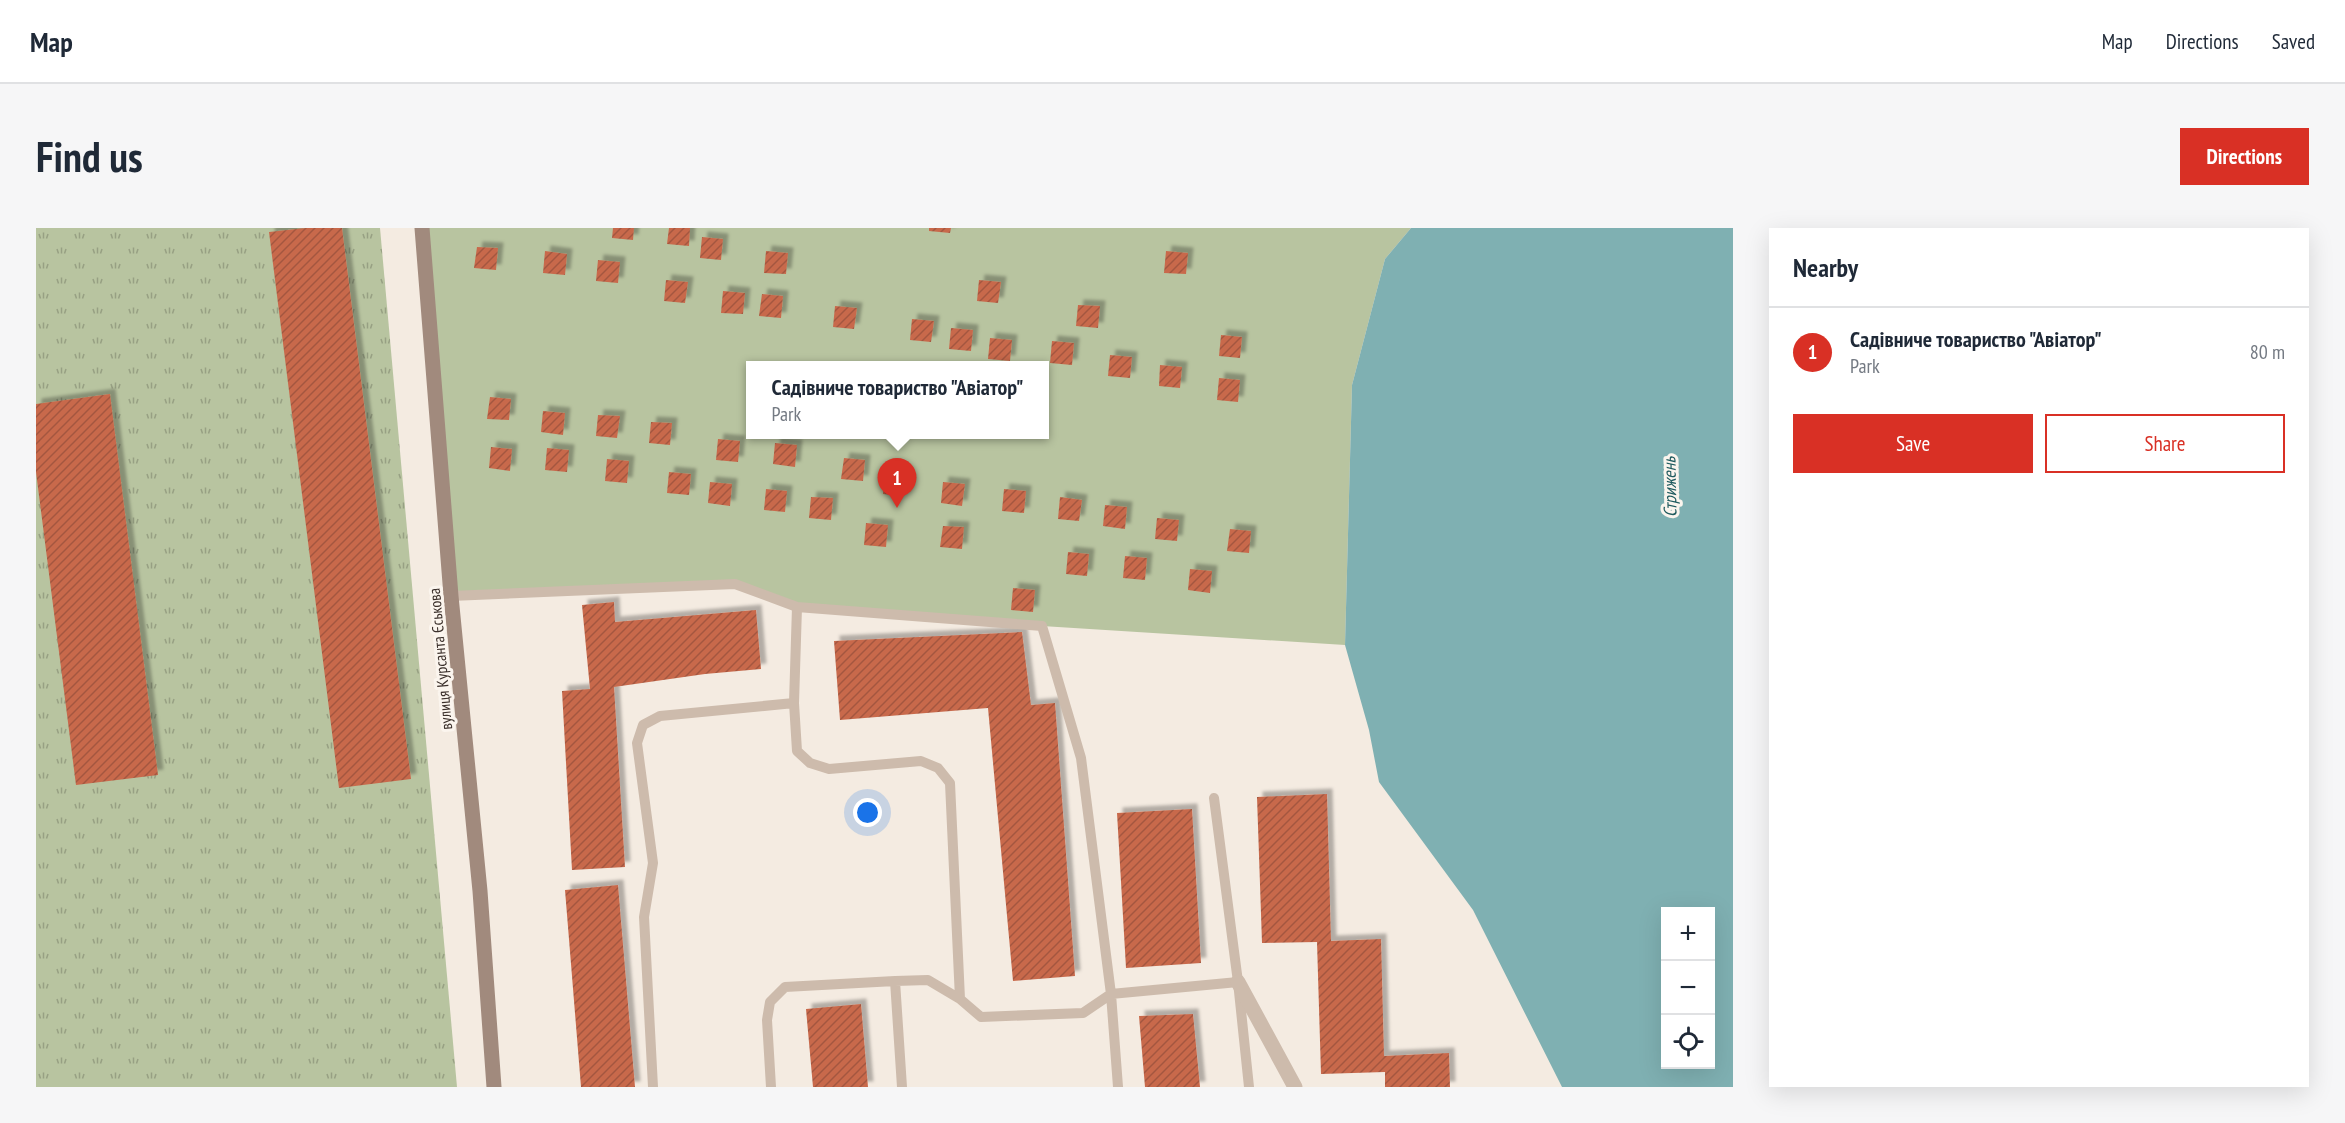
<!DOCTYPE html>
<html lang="en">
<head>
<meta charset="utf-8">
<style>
  :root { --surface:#fff; --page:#f6f6f7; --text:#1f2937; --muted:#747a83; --line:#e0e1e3; --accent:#d93025 }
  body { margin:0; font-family:"PT Sans Narrow",sans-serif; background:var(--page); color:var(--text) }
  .controls { position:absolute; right:18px; bottom:18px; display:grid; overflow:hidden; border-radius:0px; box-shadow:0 6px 24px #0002 }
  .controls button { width:54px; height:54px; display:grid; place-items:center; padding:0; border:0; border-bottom:2px solid var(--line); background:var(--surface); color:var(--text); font:30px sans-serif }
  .you { position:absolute; left:832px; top:585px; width:21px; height:21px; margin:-15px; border:4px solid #fff; border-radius:50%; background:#1a73e8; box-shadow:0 0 0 9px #1a73e833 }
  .badge { display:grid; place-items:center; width:39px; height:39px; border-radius:50%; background:var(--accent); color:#fff; font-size:20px; font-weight:700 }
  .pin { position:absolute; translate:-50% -50px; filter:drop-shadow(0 2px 3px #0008) }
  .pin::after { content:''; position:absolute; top:32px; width:21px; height:18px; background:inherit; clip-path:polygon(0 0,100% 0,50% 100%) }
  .popup { position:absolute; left:710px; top:133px; width:303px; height:78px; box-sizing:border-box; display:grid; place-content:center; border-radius:0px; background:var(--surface); filter:drop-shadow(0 2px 4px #0005); font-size:20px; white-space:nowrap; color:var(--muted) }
  .popup b { font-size:22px; color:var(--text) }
  .popup::after { content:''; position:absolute; left:50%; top:100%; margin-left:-12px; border:12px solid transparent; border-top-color:var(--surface) }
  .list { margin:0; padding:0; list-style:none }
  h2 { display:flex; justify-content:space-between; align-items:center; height:78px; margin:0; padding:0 24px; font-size:26px }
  h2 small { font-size:20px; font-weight:400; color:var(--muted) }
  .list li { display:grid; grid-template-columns:39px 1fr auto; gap:18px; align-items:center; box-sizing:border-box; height:90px; padding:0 24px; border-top:2px solid var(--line) }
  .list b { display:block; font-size:22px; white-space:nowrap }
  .list p { margin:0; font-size:20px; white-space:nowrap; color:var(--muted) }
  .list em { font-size:20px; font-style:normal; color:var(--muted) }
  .actions { display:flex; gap:12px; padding:18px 24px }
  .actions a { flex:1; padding:14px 0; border:2px solid var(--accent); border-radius:0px; text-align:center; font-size:21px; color:var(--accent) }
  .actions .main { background:var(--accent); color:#fff }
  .icon { flex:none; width:33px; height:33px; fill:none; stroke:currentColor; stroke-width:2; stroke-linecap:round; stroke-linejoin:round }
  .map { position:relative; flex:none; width:1697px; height:859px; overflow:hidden; border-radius:0px }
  header { display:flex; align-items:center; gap:36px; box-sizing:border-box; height:84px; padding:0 30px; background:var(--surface); border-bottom:2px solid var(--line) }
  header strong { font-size:28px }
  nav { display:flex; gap:33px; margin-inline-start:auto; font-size:21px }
  .intro { display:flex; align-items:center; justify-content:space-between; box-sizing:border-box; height:144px; padding:0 36px }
  h1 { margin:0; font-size:42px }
  .button { padding:15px 27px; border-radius:0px; background:var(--accent); color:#fff; font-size:21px; font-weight:700 }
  main { display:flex; gap:36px; padding:0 36px }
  aside { flex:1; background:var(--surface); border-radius:0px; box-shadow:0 6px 24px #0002 }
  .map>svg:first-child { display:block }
  .grass { fill:url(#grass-tufts) }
  .green { fill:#b8c4a0; fill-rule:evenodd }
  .water { fill:#7fb0b2; fill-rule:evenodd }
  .building { fill:url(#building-hatch); filter:url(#shadow) }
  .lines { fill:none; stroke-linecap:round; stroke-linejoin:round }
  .lane { stroke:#cdbbac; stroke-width:10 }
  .street { stroke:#cdbbac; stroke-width:15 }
  .secondary { stroke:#a18a7d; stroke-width:15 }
  .labels { text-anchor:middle; stroke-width:6; stroke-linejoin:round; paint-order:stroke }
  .street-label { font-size:16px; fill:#3b302b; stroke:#fbf5ee }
  .water-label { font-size:18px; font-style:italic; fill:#1f5a5e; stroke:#fbf5ee }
</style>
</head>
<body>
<header>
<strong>Map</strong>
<nav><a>Map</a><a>Directions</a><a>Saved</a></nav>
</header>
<div class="intro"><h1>Find us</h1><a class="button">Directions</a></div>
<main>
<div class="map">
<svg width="1697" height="859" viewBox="0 0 1697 859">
  <defs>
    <pattern id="grass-tufts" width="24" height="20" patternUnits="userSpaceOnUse" patternTransform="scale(1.5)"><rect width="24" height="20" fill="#b8c4a0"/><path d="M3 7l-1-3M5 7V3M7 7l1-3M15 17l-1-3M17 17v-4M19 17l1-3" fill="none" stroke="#97a083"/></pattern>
    <pattern id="building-hatch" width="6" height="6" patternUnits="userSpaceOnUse" patternTransform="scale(1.5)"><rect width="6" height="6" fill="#c8694b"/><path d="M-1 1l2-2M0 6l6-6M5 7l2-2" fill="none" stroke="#a4573f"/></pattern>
    <filter id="shadow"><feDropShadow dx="5.5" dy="-5.5" stdDeviation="1.5" flood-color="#0004"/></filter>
  </defs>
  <rect width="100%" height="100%" fill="#f4ebe1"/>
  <path class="grass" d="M0 0H344L421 859H0Z"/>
  <path class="green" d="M386 0H1375L1349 31 1316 157 1309 417 1006 398 761 379 699 356 415 368ZM714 138H1008V206H714Z"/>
  <path class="water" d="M1375 0H1697V859H1526L1437 682 1343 554 1333 502 1309 417 1316 157 1349 31ZM1630 684H1674V836H1630Z"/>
  <path class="building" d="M270 0H306L375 551 303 560 233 4Z
    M577 0H598L597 12 576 10Z
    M633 0H654L653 18 631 16Z
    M893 0H915L914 5 893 3Z
    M666 9 687 11 685 32 664 30Z
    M441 19 462 20 460 42 438 40Z
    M509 23 531 26 529 47 507 45Z
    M730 23 752 25 750 46 728 45Z
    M1130 23 1152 25 1150 46 1128 45Z
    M562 32 584 34 582 55 560 53Z
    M630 52 652 54 649 75 628 73Z
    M943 52 965 54 962 75 941 73Z
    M687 63 709 65 707 86 685 85Z
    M726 66 747 68 745 90 723 88Z
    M1042 77 1064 78 1062 100 1040 98Z
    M799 78 821 80 818 101 797 99Z
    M876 91 898 93 895 114 874 112Z
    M915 100 937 102 935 123 913 121Z
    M1185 107 1206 109 1204 130 1183 128Z
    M954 110 976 112 974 133 952 131Z
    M1016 113 1038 115 1036 137 1014 135Z
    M1074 127 1096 129 1094 150 1072 148Z
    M1124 137 1146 139 1144 160 1123 158Z
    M1183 150 1204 152 1202 174 1181 172Z
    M74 166 122 547 40 557 0 244V176Z
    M454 169 475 171 473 192 451 191Z
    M507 183 529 185 527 207 505 204Z
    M562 187 584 188 581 210 560 208Z
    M615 194 636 195 634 217 613 215Z
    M682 211 704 213 702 234 680 232Z
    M739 215 761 217 759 239 737 236Z
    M455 219 476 221 474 243 453 240Z
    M511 220 533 222 531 244 509 242Z
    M808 230 829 232 827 253 805 251Z
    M571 231 593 233 591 255 569 253Z
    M633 244 655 246 653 267 631 265Z
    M849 244 871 246 868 268 847 266Z
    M674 254 696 256 694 278 672 275Z
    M907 254 929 256 926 278 905 275Z
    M730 261 751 263 749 284 728 282Z
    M968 261 990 263 988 285 966 283Z
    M775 269 797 270 795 292 773 290Z
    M1024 269 1046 272 1043 293 1022 291Z
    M1069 277 1091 279 1089 301 1067 298Z
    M1121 290 1143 292 1141 313 1119 311Z
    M830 295 852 297 850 319 828 317Z
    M907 298 928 299 926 321 904 319Z
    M1194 301 1215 303 1213 325 1191 323Z
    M1032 324 1053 326 1051 348 1030 346Z
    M1089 328 1111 330 1109 352 1087 350Z
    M1154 341 1176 343 1174 365 1152 362Z
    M977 360 999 362 997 384 975 382Z
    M578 374 579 394 720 382 725 441 669 446 578 459 589 639 536 642 526 463 554 461 546 377Z
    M986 404 995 477 1019 475 1039 748 977 753 952 480 804 492 798 413Z
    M1291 566 1295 713 1345 711 1348 828 1413 825 1414 859H1349V844L1285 846 1281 714 1226 715 1221 569Z
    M1156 581 1165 735 1090 740 1081 585Z
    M582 657 599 859H545L529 662Z
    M825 776 832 859H777L770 781Z
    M1157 786 1164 859H1109L1103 788Z"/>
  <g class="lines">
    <path class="lane" d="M415 368 699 356 761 379 1006 398 1045 530 1075 766 1202 754 1213 859
      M758 475 761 523 774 535 793 541 885 533 902 540 914 555 924 771
      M1178 570 1202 754
      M859 753 892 752 924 771 945 789 1047 785 1075 766 1082 859
      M617 859 608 689 617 635 601 515 607 497 624 488 758 475 761 379
      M735 859 731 792 734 774 749 759 859 753 866 859"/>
    <path class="street" d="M1202 754 1259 859"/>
    <path class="secondary" d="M386 0 415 368 444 663 458 859"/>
  </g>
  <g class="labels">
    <g class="street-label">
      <text transform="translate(404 431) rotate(-95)" y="6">вулиця Курсанта Єськова</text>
    </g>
    <g class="water-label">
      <text transform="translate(1634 259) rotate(-91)" y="6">Стрижень</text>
    </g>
  </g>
</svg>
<div class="controls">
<button>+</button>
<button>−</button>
<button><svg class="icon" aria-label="locate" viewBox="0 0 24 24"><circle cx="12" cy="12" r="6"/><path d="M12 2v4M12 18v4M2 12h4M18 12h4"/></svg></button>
</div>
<div class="you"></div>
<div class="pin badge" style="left:861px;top:280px">1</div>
<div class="popup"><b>Садівниче товариство &quot;Авіатор&quot;</b>Park</div>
</div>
<aside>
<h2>Nearby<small></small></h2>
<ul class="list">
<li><span class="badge">1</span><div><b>Садівниче товариство &quot;Авіатор&quot;</b><p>Park</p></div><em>80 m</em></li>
</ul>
<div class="actions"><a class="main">Save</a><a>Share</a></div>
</aside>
</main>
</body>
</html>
